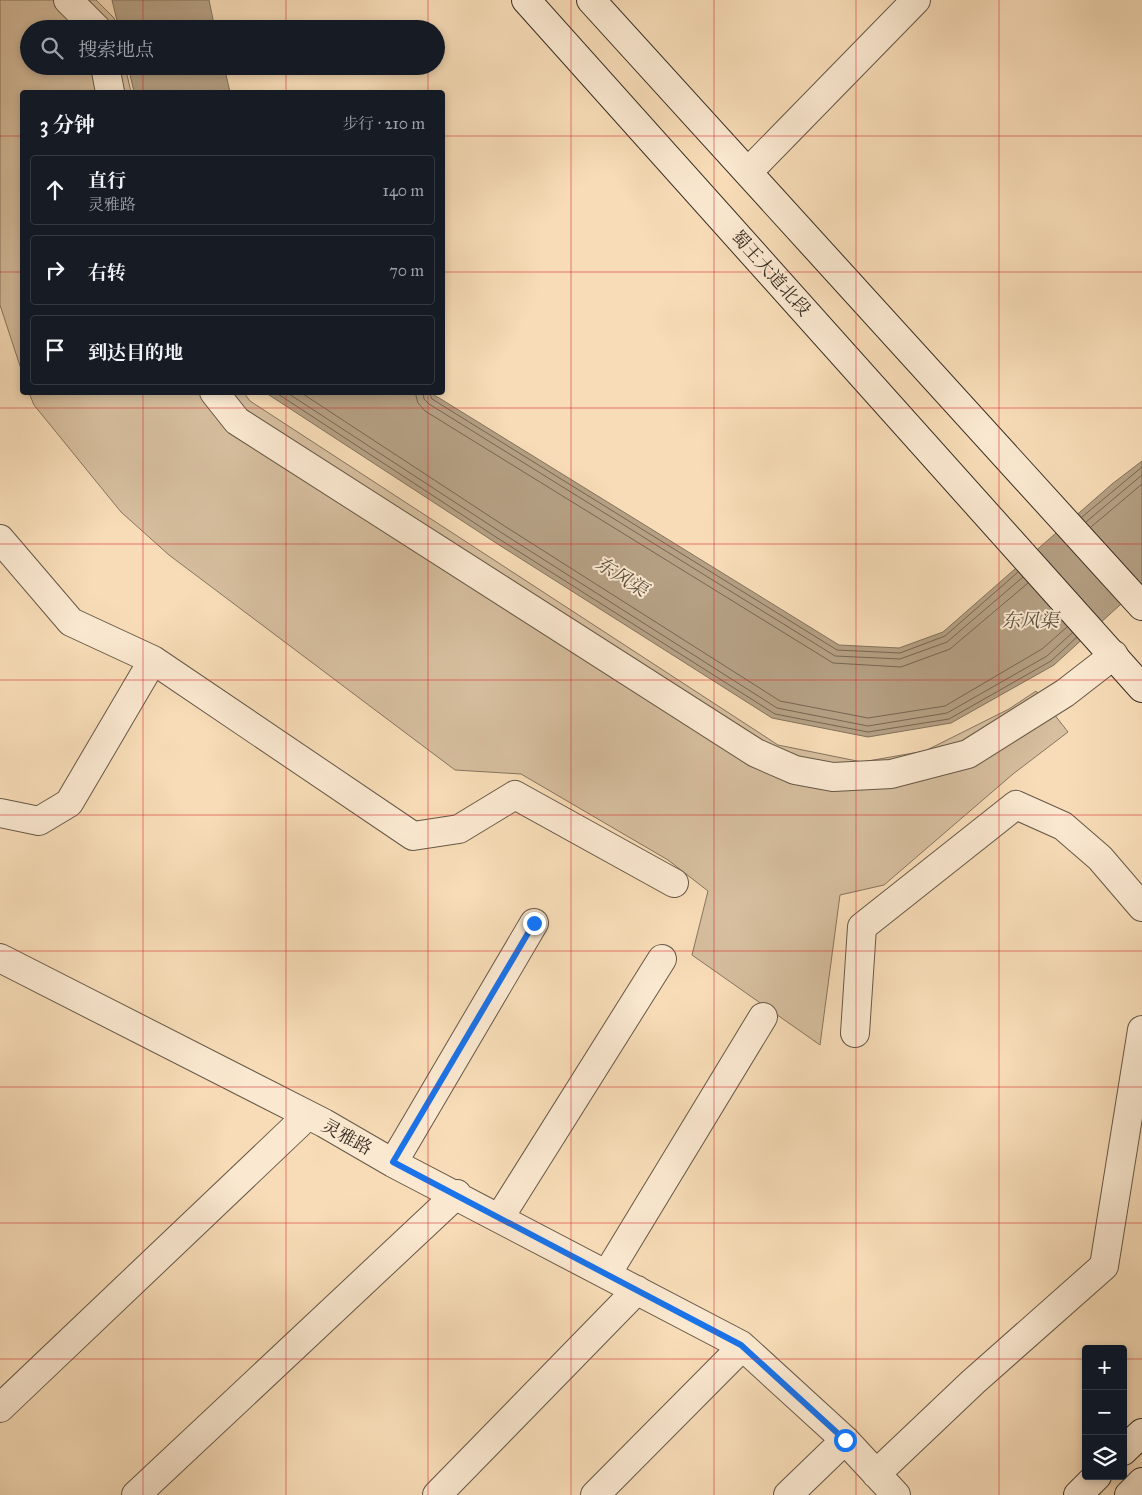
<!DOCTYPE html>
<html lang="zh">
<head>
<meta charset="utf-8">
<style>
  :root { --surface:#171b24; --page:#242831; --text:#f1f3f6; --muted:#9ea1a6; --line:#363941 }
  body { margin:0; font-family:"IM FELL Great Primer","Noto Serif SC",serif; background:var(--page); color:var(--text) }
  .controls { position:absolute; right:15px; bottom:15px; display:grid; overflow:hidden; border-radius:5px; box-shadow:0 2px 8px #0003 }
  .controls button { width:45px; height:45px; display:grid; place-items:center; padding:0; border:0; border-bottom:1px solid var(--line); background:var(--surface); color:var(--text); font:25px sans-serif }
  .stop { position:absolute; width:15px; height:15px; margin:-11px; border:4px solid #1a73e8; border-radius:50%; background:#fff }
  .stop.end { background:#1a73e8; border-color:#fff; box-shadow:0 1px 5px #0008 }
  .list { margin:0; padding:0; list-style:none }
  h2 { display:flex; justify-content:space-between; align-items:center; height:65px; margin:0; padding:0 20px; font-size:21px }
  h2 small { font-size:16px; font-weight:400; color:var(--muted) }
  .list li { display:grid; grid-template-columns:32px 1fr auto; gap:15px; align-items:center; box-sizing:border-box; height:70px; margin:0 10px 10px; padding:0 10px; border:1px solid var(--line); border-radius:5px }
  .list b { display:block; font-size:19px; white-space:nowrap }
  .list p { margin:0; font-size:16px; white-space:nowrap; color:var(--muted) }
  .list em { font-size:16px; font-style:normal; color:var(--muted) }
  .icon { flex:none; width:28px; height:28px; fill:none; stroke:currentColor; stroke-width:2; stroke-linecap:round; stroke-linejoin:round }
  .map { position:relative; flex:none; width:1142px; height:1495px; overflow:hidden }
  .search { position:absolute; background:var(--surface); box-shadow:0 2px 8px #0003; left:20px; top:20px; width:425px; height:55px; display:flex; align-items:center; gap:12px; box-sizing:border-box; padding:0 18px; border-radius:28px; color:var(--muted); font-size:19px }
  .panel { position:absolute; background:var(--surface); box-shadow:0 2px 8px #0003; left:20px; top:90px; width:425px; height:305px; border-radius:5px }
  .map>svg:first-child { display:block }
  .green { fill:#d6be9e; stroke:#867560 }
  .water { fill:#b5a084; stroke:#82725d }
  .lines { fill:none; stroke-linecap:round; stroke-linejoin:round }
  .shore { stroke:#766653; stroke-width:1 }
  .street-casing { stroke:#665847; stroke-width:30 }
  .secondary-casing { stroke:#362c22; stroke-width:30 }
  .street { stroke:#fae8d0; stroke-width:28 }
  .secondary { stroke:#fae8d0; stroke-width:28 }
  .route { stroke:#1a73e8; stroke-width:6 }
  .grid { fill:none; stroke:#d62828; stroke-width:1; stroke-opacity:0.55 }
  .labels { text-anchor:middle; stroke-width:4; stroke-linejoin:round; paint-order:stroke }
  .street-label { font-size:18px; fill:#362c22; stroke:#fae8d0 }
  .water-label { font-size:19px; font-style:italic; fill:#5c4f3f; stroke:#fae8d0 }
</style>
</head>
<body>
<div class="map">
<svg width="1142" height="1495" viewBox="0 0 1142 1495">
  <rect width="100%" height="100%" fill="#f7dcb7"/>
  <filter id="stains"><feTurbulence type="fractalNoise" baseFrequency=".004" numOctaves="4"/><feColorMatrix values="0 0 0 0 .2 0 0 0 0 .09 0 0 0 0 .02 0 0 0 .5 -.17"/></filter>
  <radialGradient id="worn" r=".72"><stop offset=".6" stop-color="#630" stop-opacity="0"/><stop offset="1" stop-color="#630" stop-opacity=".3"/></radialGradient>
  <path class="green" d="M0 0H96L114 18 117 29H29V66H125L131 92H22V372L0 305Z
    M29 393H244L250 401 778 745 862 762 925 751 1009 709 1036 691 1068 732 1013 774 884 885 840 895 820 1045 692 955 708 891 668 860 521 774 455 770 169 555 121 512 34 405Z"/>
  <path class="water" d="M112 0H209L215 29H119Z
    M128 66H224L230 92H134Z
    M266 393H431L839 645 899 648 943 632 1112 484 1142 461V585L1054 665 951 723 868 737 772 718 496 543Z"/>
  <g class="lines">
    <path class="shore" d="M275 392 499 539 775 714 868 732 949 719 1051 661 1077 637
      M286 392 502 533 777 708 868 726 947 713 1047 656 1072 633
      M300 392 506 527 780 701 868 718 945 706 1042 649 1067 627
      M415 392 418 403 425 411 833 663 901 667 950 649 1028 583
      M423 392 424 399 429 404 835 656 900 659 947 642 1023 577
      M429 392 432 399 837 650 900 653 945 636 1018 572
      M1082 517 1142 467
      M1086 522 1142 475
      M1091 527 1142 484"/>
    <defs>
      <path id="street" d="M68 0 97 29
        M105 66 110 92
        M748 172 916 0
        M214 392 237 421 756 753 795 770 833 777 891 774 968 754 1065 693 1114 655
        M0 539 71 622 153 660 69 803 39 821 0 813
        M153 660 413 836 459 829 515 795 674 883
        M0 958 324 1123 393 1163 741 1345 845 1440 896 1495
        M855 1033 862 927 1016 805 1063 826 1100 858 1142 907
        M393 1163 534 923
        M500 1217 662 959
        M607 1274 763 1017
        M0 1408 308 1115
        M876 1474 973 1382 1104 1266 1142 1030
        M136 1495 457 1194
        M437 1495 637 1290
        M595 1495 734 1355
        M788 1495 845 1440"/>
      <path id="secondary" d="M526 0 1142 688
        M591 0 1142 606
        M1123 1451 1142 1433
        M1078 1495 1097 1476
        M1129 1495 1142 1482"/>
    </defs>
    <use href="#street" class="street-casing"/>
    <use href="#secondary" class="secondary-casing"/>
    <use href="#street" class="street"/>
    <use href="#secondary" class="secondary"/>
  </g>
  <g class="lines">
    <path class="route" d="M534 923 393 1162 741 1345 845 1440"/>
  </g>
  <path class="grid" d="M143 0V29M286 0V29M428 0V29M571 0V1495M714 0V1495M856 0V1495M999 0V1495M143 66V92M286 66V92M428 66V92M0 136H22M442 136H1142M0 272H22M442 272H1142M143 392V1495M286 392V1495M428 392V1495M0 408H1142M0 544H1142M0 680H1142M0 815H1142M0 951H1142M0 1087H1142M0 1223H1142M0 1359H1086M1123 1359H1142"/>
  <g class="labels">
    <g class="street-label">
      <text transform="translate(771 273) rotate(48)" y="6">蜀王大道北段</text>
      <text transform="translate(347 1137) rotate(29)" y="6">灵雅路</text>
    </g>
    <g class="water-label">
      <text transform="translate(622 576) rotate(32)" y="7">东风渠</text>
      <text x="1030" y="627">东风渠</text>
    </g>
  </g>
  <rect width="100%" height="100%" filter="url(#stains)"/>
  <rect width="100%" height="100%" fill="url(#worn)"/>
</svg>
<div class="controls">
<button>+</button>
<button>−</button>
<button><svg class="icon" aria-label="layers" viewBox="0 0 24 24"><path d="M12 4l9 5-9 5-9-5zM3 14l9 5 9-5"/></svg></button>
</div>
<div class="stop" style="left:845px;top:1440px"></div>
<div class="stop end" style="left:534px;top:923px"></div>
<div class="search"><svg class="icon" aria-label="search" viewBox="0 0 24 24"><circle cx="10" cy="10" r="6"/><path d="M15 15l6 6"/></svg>搜索地点</div>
<section class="panel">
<h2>3 分钟<small>步行 · 210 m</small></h2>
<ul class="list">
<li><svg class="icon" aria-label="ahead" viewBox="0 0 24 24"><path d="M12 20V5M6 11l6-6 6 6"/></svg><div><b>直行</b><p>灵雅路</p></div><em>140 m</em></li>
<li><svg class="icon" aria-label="right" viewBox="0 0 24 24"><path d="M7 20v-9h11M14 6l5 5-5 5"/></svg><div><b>右转</b></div><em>70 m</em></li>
<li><svg class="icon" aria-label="arrive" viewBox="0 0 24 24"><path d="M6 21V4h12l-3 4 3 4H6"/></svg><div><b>到达目的地</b></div></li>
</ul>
</section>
</div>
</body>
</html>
